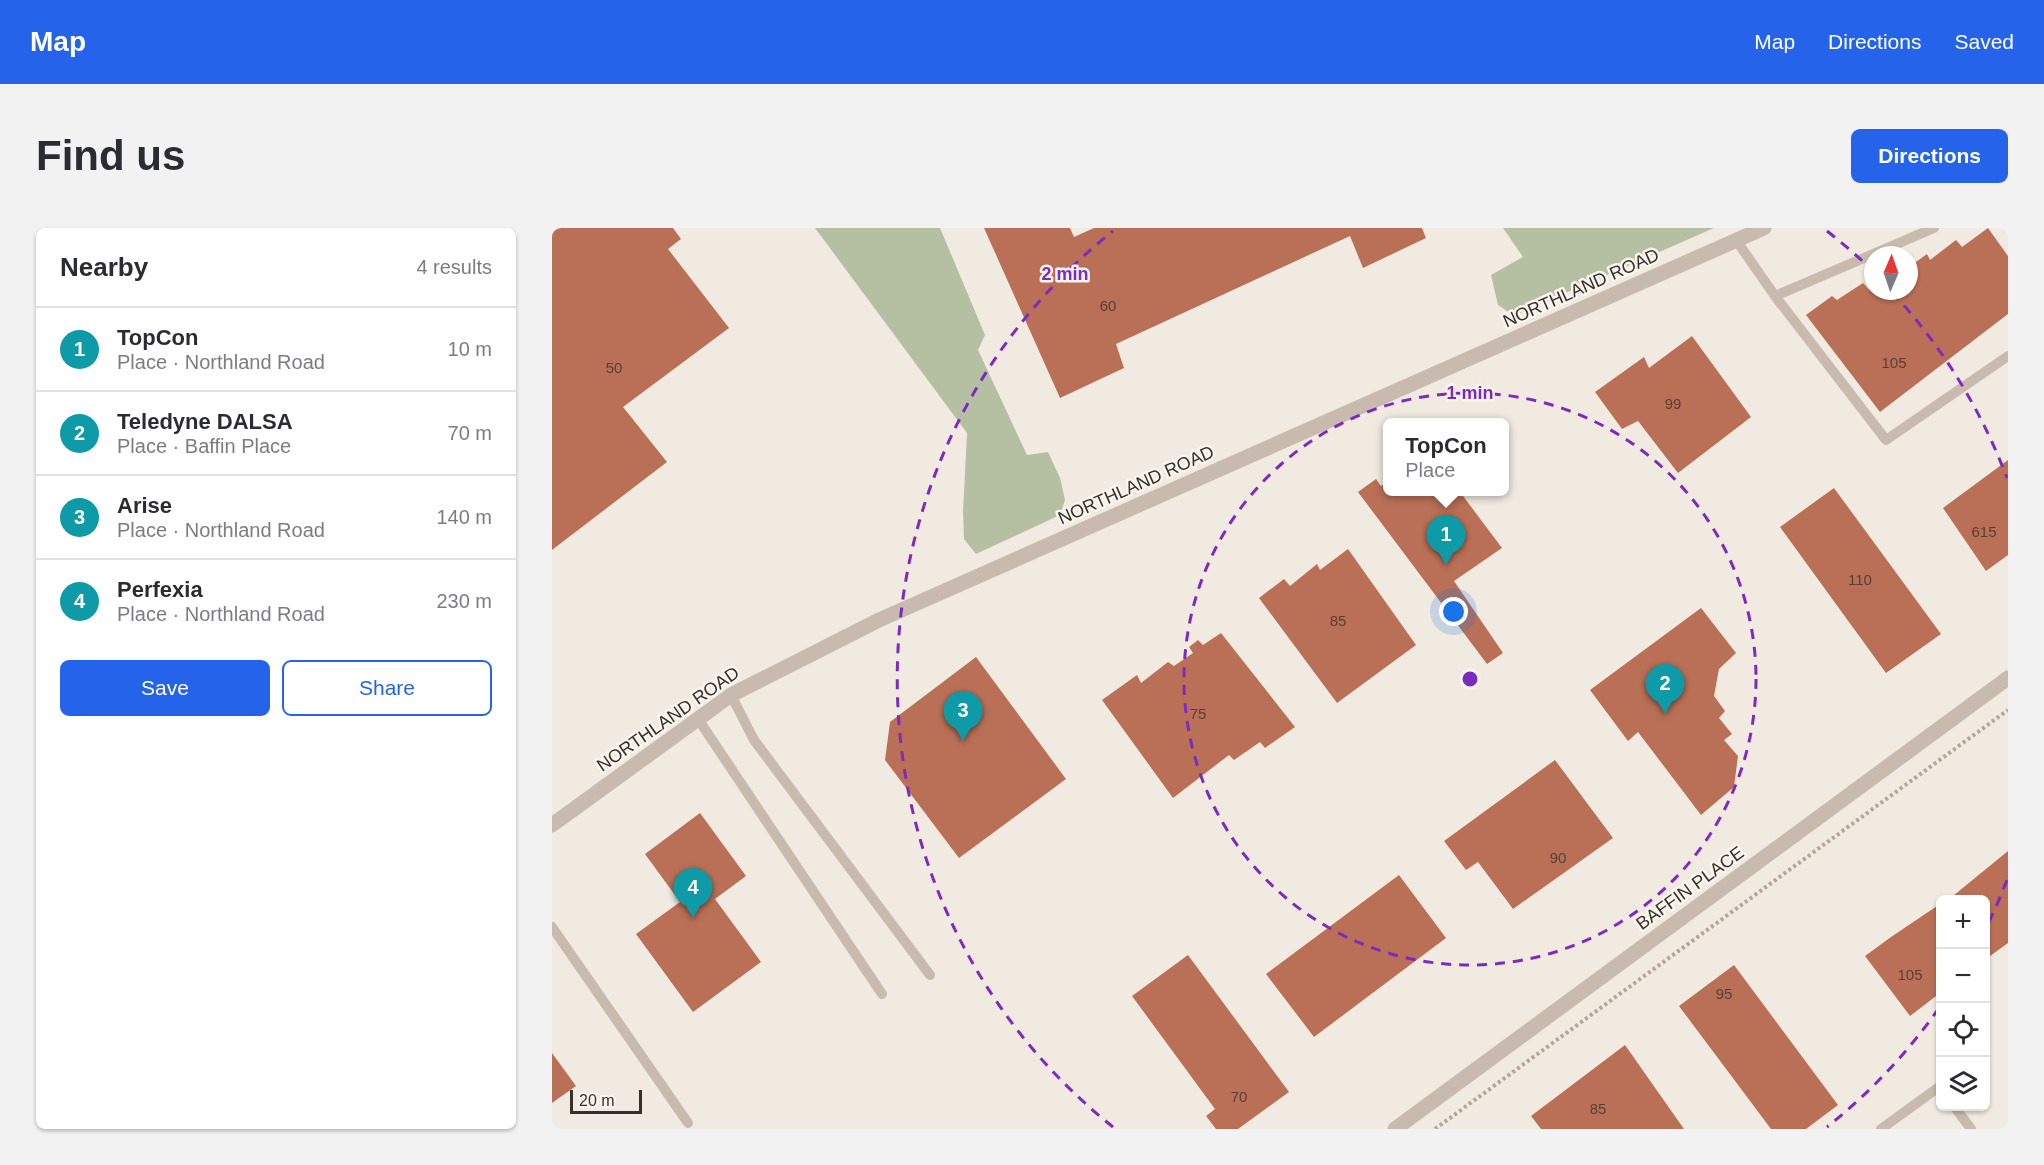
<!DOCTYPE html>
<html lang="en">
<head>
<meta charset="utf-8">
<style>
  :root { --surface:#fff; --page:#f2f2f3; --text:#2b2b33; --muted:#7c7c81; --line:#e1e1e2; --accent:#2563eb }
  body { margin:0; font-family:Arial,sans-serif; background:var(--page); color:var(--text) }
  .controls { position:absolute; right:18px; bottom:18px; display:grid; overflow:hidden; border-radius:9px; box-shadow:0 2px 4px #0004 }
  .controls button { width:54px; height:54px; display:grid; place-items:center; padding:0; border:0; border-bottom:2px solid var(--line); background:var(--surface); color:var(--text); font:30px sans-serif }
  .compass { position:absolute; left:1312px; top:18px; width:54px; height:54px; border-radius:50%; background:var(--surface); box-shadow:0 2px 4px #0004; rotate:2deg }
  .scale { position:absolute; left:18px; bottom:15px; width:72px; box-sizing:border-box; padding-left:6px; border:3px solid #38302b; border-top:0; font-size:16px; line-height:21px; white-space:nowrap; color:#38302b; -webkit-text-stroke:4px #f9f4ed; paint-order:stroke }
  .you { position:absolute; left:902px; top:384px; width:21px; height:21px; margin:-15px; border:4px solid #fff; border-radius:50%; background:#1a73e8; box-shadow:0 0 0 9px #1a73e833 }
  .badge { display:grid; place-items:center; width:39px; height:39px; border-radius:50%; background:var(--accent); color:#fff; font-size:20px; font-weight:700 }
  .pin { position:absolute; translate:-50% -50px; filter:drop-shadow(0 2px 3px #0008) }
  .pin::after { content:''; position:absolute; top:32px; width:21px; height:18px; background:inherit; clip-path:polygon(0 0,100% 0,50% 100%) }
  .popup { position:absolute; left:831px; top:190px; width:126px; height:78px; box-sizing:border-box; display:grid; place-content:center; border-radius:9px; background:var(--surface); filter:drop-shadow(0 2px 4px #0005); font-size:20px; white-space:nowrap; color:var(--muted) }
  .popup b { font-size:22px; color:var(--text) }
  .popup::after { content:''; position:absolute; left:50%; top:100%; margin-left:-12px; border:12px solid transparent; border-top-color:var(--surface) }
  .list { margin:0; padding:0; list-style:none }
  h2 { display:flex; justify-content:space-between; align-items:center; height:78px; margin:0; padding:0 24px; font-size:26px }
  h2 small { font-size:20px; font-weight:400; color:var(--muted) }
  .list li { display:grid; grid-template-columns:39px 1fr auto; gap:18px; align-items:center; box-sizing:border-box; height:84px; padding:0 24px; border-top:2px solid var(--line) }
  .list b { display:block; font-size:22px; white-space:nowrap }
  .list p { margin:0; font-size:20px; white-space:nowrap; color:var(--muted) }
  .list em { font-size:20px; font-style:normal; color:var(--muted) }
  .actions { display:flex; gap:12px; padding:18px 24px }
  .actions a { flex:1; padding:14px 0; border:2px solid var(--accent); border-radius:9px; text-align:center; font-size:21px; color:var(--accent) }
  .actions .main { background:var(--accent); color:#fff }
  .icon { flex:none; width:33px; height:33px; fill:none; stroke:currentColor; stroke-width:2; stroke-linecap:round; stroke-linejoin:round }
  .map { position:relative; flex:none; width:1456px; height:901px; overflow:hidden; border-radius:9px }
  header { display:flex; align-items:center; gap:36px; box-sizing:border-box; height:84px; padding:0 30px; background:var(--accent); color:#fff }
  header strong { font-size:28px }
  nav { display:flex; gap:33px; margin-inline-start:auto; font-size:21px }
  .intro { display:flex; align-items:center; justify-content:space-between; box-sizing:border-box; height:144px; padding:0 36px }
  h1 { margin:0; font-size:42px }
  .button { padding:15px 27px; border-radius:9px; background:var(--accent); color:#fff; font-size:21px; font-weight:700 }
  main { display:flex; gap:36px; padding:0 36px }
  aside { flex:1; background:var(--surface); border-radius:9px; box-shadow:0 2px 4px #0004 }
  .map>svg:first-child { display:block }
  .green { fill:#b5bfa2 }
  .building { fill:#ba7056 }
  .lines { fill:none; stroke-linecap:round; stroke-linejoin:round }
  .path { stroke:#b4a598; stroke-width:4; stroke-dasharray:3 3; stroke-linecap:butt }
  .service { stroke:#c8bbae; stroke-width:10 }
  .minor { stroke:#c8bbae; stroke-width:15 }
  .ring { fill:none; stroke:#7b2cbf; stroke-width:3; stroke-dasharray:10 8 }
  .labels { text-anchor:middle; stroke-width:5; stroke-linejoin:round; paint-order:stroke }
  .number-label { font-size:15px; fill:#584036 }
  .street-label { font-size:18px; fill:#38302b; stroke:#f9f4ed }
  .centre { fill:#7b2cbf; stroke:#f9f4ed; stroke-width:3 }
  .ring-label { font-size:18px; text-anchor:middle; font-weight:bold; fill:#7b2cbf; stroke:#f9f4ed; stroke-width:5; stroke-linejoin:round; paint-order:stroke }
</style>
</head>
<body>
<header>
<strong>Map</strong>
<nav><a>Map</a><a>Directions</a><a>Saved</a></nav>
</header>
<div class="intro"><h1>Find us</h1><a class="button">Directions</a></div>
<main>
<aside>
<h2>Nearby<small>4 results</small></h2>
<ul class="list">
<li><span class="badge" style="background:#0f9aa8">1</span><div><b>TopCon</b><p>Place · Northland Road</p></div><em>10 m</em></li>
<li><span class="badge" style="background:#0f9aa8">2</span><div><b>Teledyne DALSA</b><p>Place · Baffin Place</p></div><em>70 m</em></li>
<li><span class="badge" style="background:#0f9aa8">3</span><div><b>Arise</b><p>Place · Northland Road</p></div><em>140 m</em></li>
<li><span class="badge" style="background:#0f9aa8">4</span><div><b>Perfexia</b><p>Place · Northland Road</p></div><em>230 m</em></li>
</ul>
<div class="actions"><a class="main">Save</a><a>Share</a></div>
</aside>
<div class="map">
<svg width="1456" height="901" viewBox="0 0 1456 901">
  <rect width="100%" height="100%" fill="#f1eae1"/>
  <path class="green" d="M263 0H388L433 107 426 122 475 227 496 224 508 250 513 272 508 287 424 326 412 311 411 284 415 205Z
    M951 0H1162L966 86 958 85 946 77 939 47 971 29Z"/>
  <path class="building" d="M0 0H121L129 11 116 21 177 100 71 179 115 234 0 322Z
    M432 0H518L522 9 542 0H870L874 10 811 40 798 8 564 116 572 140 508 170Z
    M1436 0 1456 28V86L1328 184 1254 87 1280 68 1285 72 1311 55 1317 62 1321 58V63H1357V39L1375 26 1378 32 1404 12 1410 19Z
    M1140 108 1199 189 1126 245 1086 193 1070 201 1043 164 1092 129 1097 140Z
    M1456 232V327L1434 343 1391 280Z
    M824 251 829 258 836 253V264H908L950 320 902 353 951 425 935 436 806 264Z
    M1282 260 1389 406 1334 445 1228 299Z
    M796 321 864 417 785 475 707 370 732 351 738 358 765 336 768 342Z
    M1149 380 1184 425 1167 441 1162 468 1173 483 1167 490 1180 506 1172 512 1186 528 1182 559 1149 587 1086 504 1076 513 1038 462Z
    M669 405 743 499 713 520 708 514 682 532 677 527 621 570 550 472 585 447 589 455 616 434 622 438 641 425 637 419 646 412 651 417Z
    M424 429 514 551 407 630 333 532 338 494Z
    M1003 532 1061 610 961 681 926 634 914 642 892 613Z
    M148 585 194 648 163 671 209 734 141 784 84 706 128 674 93 626Z
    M1456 623V715L1434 731V672H1396Z
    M847 647 894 710 762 809 714 746Z
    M1388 676V765L1358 788 1313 728 1339 709Z
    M636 727 737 864 686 901H664L654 888 663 881 580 768Z
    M1182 737 1286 877 1254 901H1219L1127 778Z
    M1073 817 1132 901H989L979 888Z
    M0 825 24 858 0 875Z"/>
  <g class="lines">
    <path class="path" d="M883 901 1456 482"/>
    <path class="service" d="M1184 12 1223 68 1334 212 1456 128
      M1223 68 1382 0
      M179 467 202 512 378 747
      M146 491 330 766
      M0 699 136 895
      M1402 878 1419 901
      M1329 901 1387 859 1388 860"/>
    <path class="minor" d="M0 597 179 467 327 392 1212 0
      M843 901 1456 450"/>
  </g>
  <g class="ring">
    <circle cx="918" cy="451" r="286"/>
    <path d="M1455 652A573 573 0 0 1 1435 698M1387 780A573 573 0 0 1 1275 899M561 899A573 573 0 0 1 561 3M1275 3A573 573 0 0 1 1320 42M1340 64A573 573 0 0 1 1455 250"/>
  </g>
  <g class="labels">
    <g class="number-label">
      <text x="556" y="83">60</text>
      <text x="1342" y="140">105</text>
      <text x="62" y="145">50</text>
      <text x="1121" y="181">99</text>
      <text x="1432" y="309">615</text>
      <text x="1308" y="357">110</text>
      <text x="786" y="398">85</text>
      <text x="646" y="491">75</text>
      <text x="1006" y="635">90</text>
      <text x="1358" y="752">105</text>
      <text x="1172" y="771">95</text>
      <text x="687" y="874">70</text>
      <text x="1046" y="886">85</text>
    </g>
    <g class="street-label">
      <text transform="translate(1029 60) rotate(-24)" y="6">NORTHLAND ROAD</text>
      <text transform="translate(584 257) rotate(-24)" y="6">NORTHLAND ROAD</text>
      <text transform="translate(116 491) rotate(-35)" y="6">NORTHLAND ROAD</text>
      <text transform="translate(1138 660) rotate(-36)" y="6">BAFFIN PLACE</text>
    </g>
  </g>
  <circle cx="918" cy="451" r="9" class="centre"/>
  <g class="ring-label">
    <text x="513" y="52">2 min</text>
    <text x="918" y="171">1 min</text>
  </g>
</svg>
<div class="controls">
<button>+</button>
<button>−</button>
<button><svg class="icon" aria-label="locate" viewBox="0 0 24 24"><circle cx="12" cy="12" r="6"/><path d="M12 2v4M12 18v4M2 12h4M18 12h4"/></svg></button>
<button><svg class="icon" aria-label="layers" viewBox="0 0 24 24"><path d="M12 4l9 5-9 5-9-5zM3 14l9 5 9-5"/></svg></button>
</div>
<svg class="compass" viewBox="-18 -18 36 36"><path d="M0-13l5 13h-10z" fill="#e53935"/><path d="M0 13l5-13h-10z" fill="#7c7c81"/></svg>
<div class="scale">20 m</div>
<div class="you"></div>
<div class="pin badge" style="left:894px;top:337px;background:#0f9aa8">1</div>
<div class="popup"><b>TopCon</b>Place</div>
<div class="pin badge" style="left:1113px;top:486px;background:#0f9aa8">2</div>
<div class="pin badge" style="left:411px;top:513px;background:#0f9aa8">3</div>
<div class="pin badge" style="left:141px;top:690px;background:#0f9aa8">4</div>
</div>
</main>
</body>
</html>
